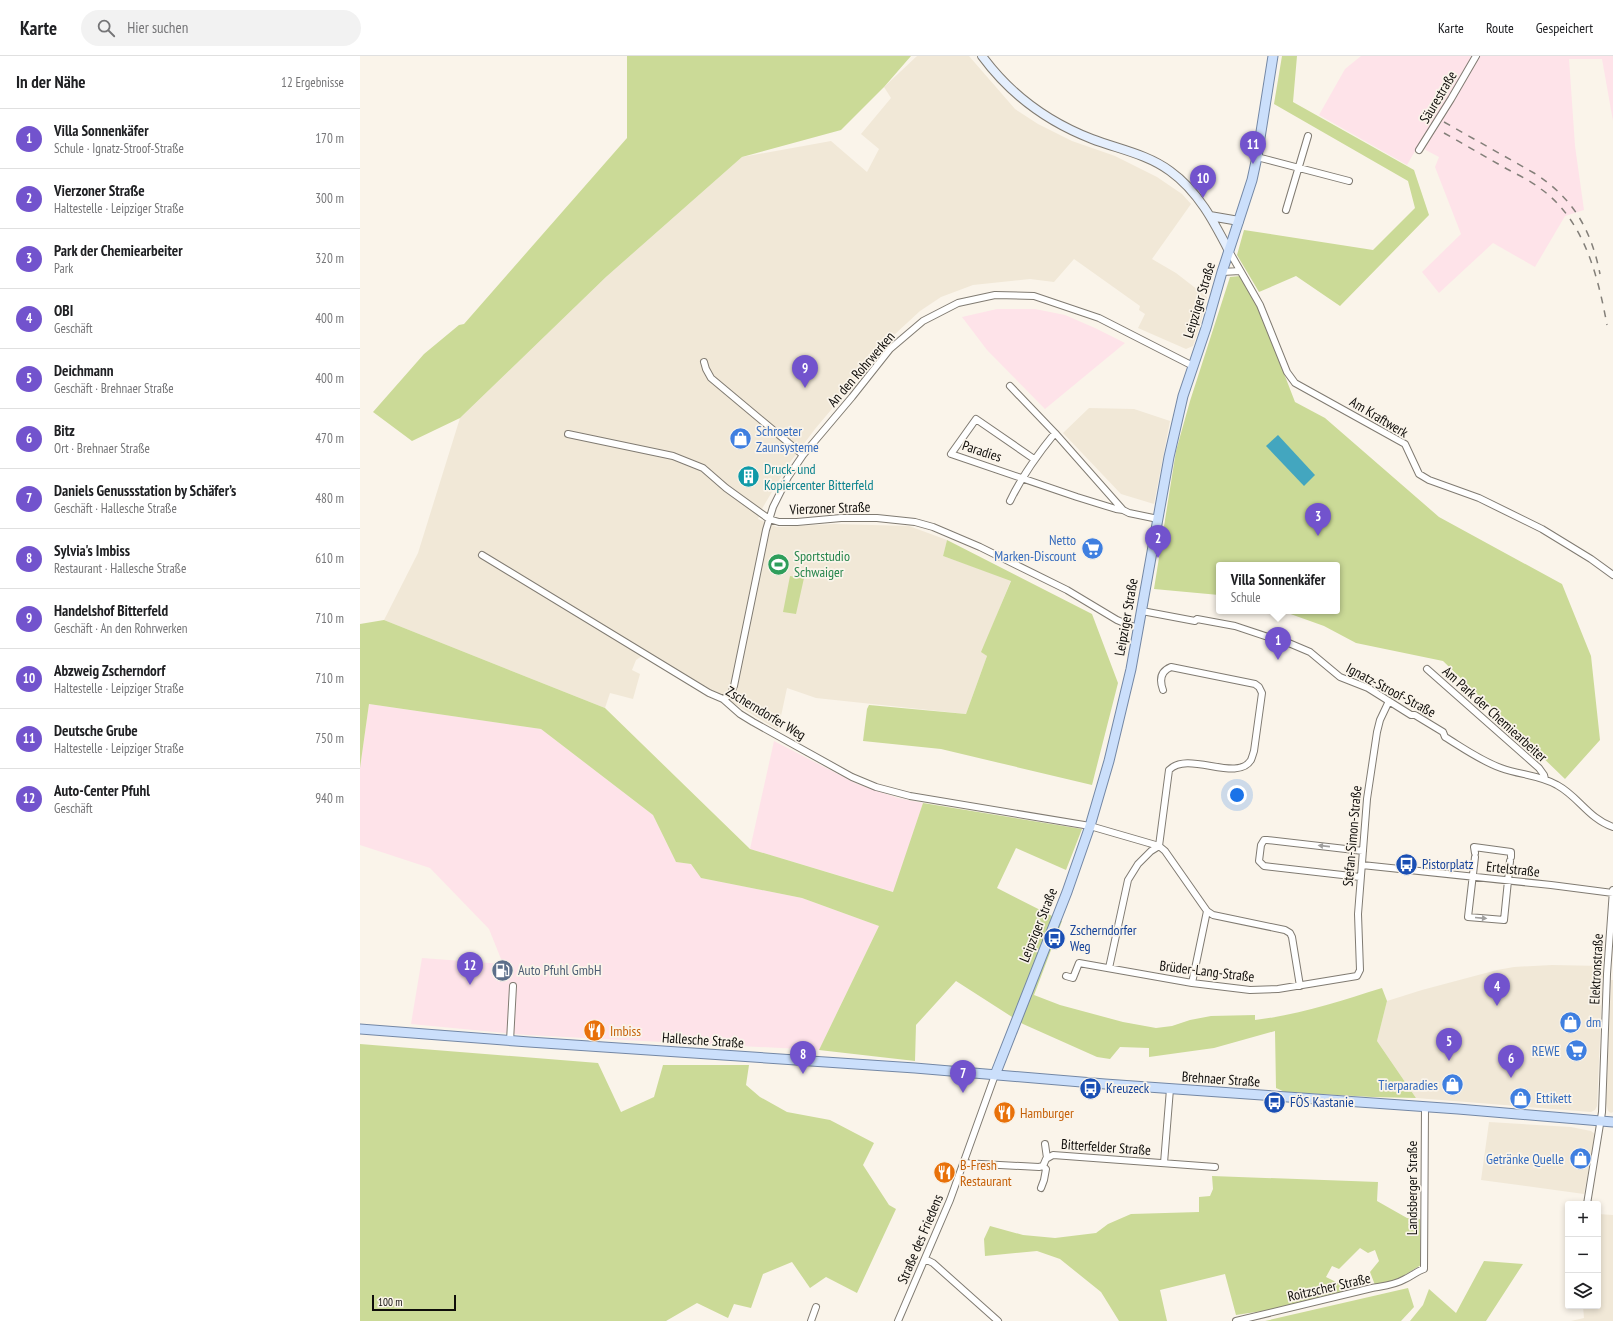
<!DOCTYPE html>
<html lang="de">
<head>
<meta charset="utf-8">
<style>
  :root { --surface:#fff; --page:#f2f2f2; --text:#202124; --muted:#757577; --line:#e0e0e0; --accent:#7253cd }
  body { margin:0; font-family:"PT Sans Narrow",sans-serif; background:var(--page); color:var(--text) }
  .controls { position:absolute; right:12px; bottom:12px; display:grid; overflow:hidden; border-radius:4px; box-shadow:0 2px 6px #0003 }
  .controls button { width:36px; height:36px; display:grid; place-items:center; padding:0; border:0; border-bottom:1px solid var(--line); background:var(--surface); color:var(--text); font:20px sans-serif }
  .scale { position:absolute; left:12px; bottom:10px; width:84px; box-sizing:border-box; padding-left:4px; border:2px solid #0f0d0a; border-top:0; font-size:11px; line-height:14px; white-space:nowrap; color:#0f0d0a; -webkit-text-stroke:3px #faf4ea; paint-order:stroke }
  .you { position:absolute; left:877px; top:739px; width:14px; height:14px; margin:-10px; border:3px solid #fff; border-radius:50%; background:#1a73e8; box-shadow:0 0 0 6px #1a73e833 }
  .badge { display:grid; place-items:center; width:26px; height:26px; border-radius:50%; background:var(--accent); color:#fff; font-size:13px; font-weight:700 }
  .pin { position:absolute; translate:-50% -33px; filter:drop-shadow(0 1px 2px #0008) }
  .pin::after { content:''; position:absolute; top:21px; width:14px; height:12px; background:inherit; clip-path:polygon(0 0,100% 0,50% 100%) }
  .popup { position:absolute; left:856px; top:506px; width:124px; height:52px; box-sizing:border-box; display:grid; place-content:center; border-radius:4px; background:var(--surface); filter:drop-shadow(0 1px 3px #0005); font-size:13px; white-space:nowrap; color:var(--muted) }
  .popup b { font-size:15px; color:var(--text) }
  .popup::after { content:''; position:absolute; left:50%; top:100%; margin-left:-8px; border:8px solid transparent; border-top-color:var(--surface) }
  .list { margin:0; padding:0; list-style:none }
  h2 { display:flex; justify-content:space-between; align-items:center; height:52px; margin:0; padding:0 16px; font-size:17px }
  h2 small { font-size:13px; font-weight:400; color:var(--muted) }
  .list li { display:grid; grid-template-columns:26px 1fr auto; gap:12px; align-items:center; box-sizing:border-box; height:60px; padding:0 16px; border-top:1px solid var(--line) }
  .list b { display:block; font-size:15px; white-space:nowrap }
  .list p { margin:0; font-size:13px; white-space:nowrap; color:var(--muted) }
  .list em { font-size:13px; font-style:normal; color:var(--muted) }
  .icon { flex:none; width:22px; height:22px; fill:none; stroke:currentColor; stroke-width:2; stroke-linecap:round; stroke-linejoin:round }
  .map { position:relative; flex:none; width:1253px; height:1265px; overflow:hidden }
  header { display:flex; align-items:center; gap:24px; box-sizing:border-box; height:56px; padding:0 20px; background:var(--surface); border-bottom:1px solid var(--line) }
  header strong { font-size:19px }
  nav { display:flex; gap:22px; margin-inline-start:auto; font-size:14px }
  .search { width:280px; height:36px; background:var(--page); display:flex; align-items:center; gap:10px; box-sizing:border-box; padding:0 14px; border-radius:22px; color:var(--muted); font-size:15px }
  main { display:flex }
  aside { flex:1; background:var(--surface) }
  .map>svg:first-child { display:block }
  .built { fill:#f1e8d7 }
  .industrial { fill:#fee3e9 }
  .green { fill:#cbda97 }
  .water { fill:#43a6bf }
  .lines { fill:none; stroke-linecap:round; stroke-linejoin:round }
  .street-casing { stroke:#807b72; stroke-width:8 }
  .secondary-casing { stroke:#807b72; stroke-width:10 }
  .primary-casing { stroke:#7387a5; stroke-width:11 }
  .street { stroke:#fff; stroke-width:6 }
  .secondary { stroke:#e5effd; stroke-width:8 }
  .primary { stroke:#cbdffb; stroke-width:9 }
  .rail { stroke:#837f79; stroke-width:1.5; stroke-dasharray:7 7; stroke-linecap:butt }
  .oneway { fill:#9f9e9d }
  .labels { text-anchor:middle; stroke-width:3.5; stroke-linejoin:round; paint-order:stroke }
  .street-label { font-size:14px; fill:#0f0d0a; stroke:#faf4ea }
  .shop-label { font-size:14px; fill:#366cbe; stroke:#faf4ea; text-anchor:end }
  .culture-label { font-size:14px; fill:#0d838f; stroke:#faf4ea; text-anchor:start }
  .leisure-label { font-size:14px; fill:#27864d; stroke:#faf4ea; text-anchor:start }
  .transit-label { font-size:14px; fill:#164399; stroke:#faf4ea; text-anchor:start }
  .service-label { font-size:14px; fill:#4e5e75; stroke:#faf4ea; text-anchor:start }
  .food-label { font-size:14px; fill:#c56008; stroke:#faf4ea; text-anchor:start }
</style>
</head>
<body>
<header>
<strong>Karte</strong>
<div class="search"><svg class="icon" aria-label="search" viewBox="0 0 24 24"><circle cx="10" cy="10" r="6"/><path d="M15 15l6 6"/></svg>Hier suchen</div>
<nav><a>Karte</a><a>Route</a><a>Gespeichert</a></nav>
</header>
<main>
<aside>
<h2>In der Nähe<small>12 Ergebnisse</small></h2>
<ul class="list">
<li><span class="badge">1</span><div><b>Villa Sonnenkäfer</b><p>Schule · Ignatz-Stroof-Straße</p></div><em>170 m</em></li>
<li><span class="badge">2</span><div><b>Vierzoner Straße</b><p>Haltestelle · Leipziger Straße</p></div><em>300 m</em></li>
<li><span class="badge">3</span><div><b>Park der Chemiearbeiter</b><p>Park</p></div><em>320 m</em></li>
<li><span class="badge">4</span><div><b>OBI</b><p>Geschäft</p></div><em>400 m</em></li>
<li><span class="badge">5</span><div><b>Deichmann</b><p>Geschäft · Brehnaer Straße</p></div><em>400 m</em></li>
<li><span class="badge">6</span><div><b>Bitz</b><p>Ort · Brehnaer Straße</p></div><em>470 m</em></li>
<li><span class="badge">7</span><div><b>Daniels Genussstation by Schäfer’s</b><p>Geschäft · Hallesche Straße</p></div><em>480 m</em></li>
<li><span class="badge">8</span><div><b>Sylvia's Imbiss</b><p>Restaurant · Hallesche Straße</p></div><em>610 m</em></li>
<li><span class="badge">9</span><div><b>Handelshof Bitterfeld</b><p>Geschäft · An den Rohrwerken</p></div><em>710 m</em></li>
<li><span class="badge">10</span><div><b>Abzweig Zscherndorf</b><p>Haltestelle · Leipziger Straße</p></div><em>710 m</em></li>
<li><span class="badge">11</span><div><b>Deutsche Grube</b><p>Haltestelle · Leipziger Straße</p></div><em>750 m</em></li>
<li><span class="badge">12</span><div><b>Auto-Center Pfuhl</b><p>Geschäft</p></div><em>940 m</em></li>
</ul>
</aside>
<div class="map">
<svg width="1253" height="1265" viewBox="0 0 1253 1265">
  <rect width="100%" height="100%" fill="#faf4ea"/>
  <path class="built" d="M557 0H609L655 53 678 68 712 85 755 100 797 121 822 138 831 148 792 203 816 217 847 241 840 269 833 290 826 293 778 272 785 258 779 254 780 250 714 203 694 226 670 223 613 229 581 241 560 255 534 279 455 373 428 409 403 451 398 463 417 471 474 468 549 470 587 484 583 500 651 524 622 596 627 600 606 658 456 642 427 632 418 674 288 596 276 604 272 614 280 618 273 643 250 637 245 652 24 564 58 497 100 362 246 221 382 101 471 85 507 116 519 93 501 78 531 42 524 31Z
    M729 352 774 353 810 365 794 448 761 438 703 377Z
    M1192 909 1243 910 1237 1050 1235 1054 1231 1056 1056 1042 1017 985 1027 945 1062 934 1137 914 1154 911Z
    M1251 924H1253V1056L1251 1057 1248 1055 1246 1047Z
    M1129 1066 1211 1071 1231 1075 1235 1078 1224 1138 1121 1124Z
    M1238 1158 1253 1159V1265H1211L1224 1262 1223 1250H1238Z"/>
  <path class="industrial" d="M1001 0H1253V65L1242 3H1209L1215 90 1224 154 1205 160 1175 211 1133 187 1079 237 1062 216 1101 178 1075 111 1079 101 1058 90 1047 109 959 59 985 13Z
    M637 253H675L705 259 735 272 765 287 685 353 627 294 602 261Z
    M9 648 181 673 293 759 316 806 331 808 341 822 442 842 519 870 459 994 167 979 51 968 62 902 143 908 129 873 70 812 0 789V712Z
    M414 685 497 728 538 742 563 747 534 836 390 793Z"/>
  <path class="green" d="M267 0H551L524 31 481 74 382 101 246 221 100 362 52 385 13 356 64 298 99 269 104 268 267 82Z
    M922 0H937L933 46 1054 114 1069 159 980 250 936 220 899 236 877 199 884 174 1013 194 1055 152 1048 125 914 48Z
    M880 220 898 250 935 346 965 362 1079 461 1202 528 1231 600 1240 684 1205 723 1083 605 996 587 964 570 922 555H977V509H859V539L794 533 816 395 830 345 870 221Z
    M587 484 732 558 758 627 732 729 581 693 503 685 507 653 509 649 606 658 627 600 621 596 651 525 583 500Z
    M430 520 444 522 436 558 423 556Z
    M24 564 245 652 390 793 533 836 563 747 722 773 706 814 656 792 637 832 702 865 674 939 700 949 763 966 796 972 812 970 830 964 851 960 895 959V964C939 959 980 945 1022 932L1027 945 1017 985 1056 1042 1012 1041 925 1036 916 1032 915 975 854 992 789 1001V992L760 991 750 1003 737 1001 663 968 596 925 556 969 555 1005 459 994 519 870 442 842 341 822 331 808 316 806 293 759 181 673 9 648 0 712V568Z
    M0 988 238 1007 261 1056 294 1041 303 1009H389L386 1029 400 1041 427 1056 470 1064 514 1087 503 1109 529 1149 536 1153 497 1237 466 1221 450 1232 432 1206 403 1218 391 1252 374 1248 368 1262 337 1247 306 1265H0Z
    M852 1120 1018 1126 1017 1145 1047 1162 1060 1163 1061 1209 1035 1225 1015 1229 1010 1216 1019 1205 1015 1194 1008 1197 1000 1192 979 1213 972 1210 966 1221 978 1227 984 1236 909 1254 876 1259 865 1218 800 1234 807 1265H759L741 1236 700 1203 677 1195 625 1200 624 1183 630 1170 663 1179 695 1182 736 1177 748 1168 771 1158 839 1156V1141L850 1140 853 1133Z
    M1124 1205 1163 1208 1126 1265H1050L1063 1249 1069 1233 1096 1257Z
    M1048 1232 1054 1251 1041 1265H905Z"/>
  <path class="water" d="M918 379 955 419 944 430 906 390Z"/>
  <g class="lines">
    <defs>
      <path id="street" d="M1059 94 1091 43 1116 0
        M897 101 989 125
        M926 154 948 80
        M869 195 900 249 927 316 935 327 1045 388 1059 418 1069 424 1119 442 1182 473 1231 503 1253 519
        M862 216 880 215
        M344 306 346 313 351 322 443 399
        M650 330 695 377 763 454 769 457 798 463
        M208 378 313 400 343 412 366 432 409 463 419 466H437L481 462H517L555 466 573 471 620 491 707 534 757 564 769 569 779 572
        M674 403 616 363 591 398 717 441 756 453 763 454
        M650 445C662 420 677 399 695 377
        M122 499 349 637 363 643 380 658 393 666 492 721 516 731 550 740 730 770 799 790
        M782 555 835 565 837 563 875 570 920 585H924L950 596 980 621 1008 632 1051 659H1055L1083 676 1085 681C1103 692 1121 705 1141 712 1160 719 1180 719 1197 729 1219 741 1228 762 1253 771
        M1067 613 1179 712 1184 719 1185 723
        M803 634C799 623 801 615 811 611L895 628 899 631 902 637 894 695C893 698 892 702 891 704 877 727 828 694 809 714L799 790 805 795 847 855 832 927
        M363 643 370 639 374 630 406 474 413 451 428 421 443 399 492 341 530 293 563 265 598 247 635 239 674 240 739 262 833 310
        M1115 797 1114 791 1151 796V801
        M1115 801 1108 861 1144 864 1150 805
        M1002 809 1191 829 1253 837
        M1000 821 904 810 899 805 901 789 904 784H907L1003 795
        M847 855 853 859 925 874 930 877 932 881 940 930
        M749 912 768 824 778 808 791 795 799 790
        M706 920 713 922 719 907 832 927 890 934 918 933 997 920 1000 914 998 858 1007 743 1017 676 1020 664 1029 645
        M150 985 153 930
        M685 1088 687 1102
        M603 1107 679 1111 683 1110 686 1103 693 1099 855 1111
        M804 1107 810 1033
        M681 1132 684 1124 686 1113 683 1110
        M1227 1148 1242 1056 1247 918 1253 834
        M565 1203 573 1207 638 1265
        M451 1265 456 1251
        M538 1265 590 1144 635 1019
        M876 1265 1012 1232C1023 1230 1035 1229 1045 1223 1052 1220 1057 1215 1064 1213L1065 1051"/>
      <path id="secondary" d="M622 0C650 38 688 66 732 83 758 93 787 98 810 115 838 135 854 166 869 195
        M850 160 879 165"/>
      <path id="primary" d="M0 973 169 986 555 1012 745 1028 1098 1053 1253 1066
        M635 1019 707 836 730 770 749 705 771 613 809 401 823 340 846 272 862 216 892 124 897 101 913 0"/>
    </defs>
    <use href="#street" class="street-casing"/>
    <use href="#secondary" class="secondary-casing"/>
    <use href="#primary" class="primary-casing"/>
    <use href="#street" class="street"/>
    <use href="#secondary" class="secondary"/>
    <use href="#primary" class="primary"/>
    <path class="rail" d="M1084 66 1174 117C1213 142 1231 173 1240 218
      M1084 77C1105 89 1126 101 1147 113 1158 119 1171 125 1181 133 1224 164 1238 220 1247 269"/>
  </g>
  <defs><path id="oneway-solid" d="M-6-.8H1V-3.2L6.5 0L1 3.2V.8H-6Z"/></defs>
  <g class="oneway">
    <use href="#oneway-solid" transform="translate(964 790) rotate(-174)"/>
    <use href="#oneway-solid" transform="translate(1121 862) rotate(5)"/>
  </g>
  <defs>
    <symbol id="shop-disc" viewBox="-11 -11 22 22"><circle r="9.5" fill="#3f7fe0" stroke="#faf4ea"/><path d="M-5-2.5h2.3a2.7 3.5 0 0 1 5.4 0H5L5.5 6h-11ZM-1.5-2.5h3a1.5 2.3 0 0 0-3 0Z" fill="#fff"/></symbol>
    <symbol id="building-disc" viewBox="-11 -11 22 22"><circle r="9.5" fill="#0f9aa8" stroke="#faf4ea"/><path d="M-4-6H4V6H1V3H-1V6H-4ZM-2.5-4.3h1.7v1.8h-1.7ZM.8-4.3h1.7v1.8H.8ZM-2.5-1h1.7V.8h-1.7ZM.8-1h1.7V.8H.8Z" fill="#fff"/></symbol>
    <symbol id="supermarket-disc" viewBox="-11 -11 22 22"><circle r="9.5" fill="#3f7fe0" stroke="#faf4ea"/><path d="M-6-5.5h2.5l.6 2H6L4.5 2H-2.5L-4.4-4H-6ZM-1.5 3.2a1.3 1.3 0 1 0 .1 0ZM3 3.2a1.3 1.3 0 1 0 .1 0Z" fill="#fff"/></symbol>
    <symbol id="stadium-disc" viewBox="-11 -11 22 22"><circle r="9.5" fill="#2e9e5b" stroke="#faf4ea"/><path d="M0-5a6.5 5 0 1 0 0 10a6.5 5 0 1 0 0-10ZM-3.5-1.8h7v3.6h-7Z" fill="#fff"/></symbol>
    <symbol id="bus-disc" viewBox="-11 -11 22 22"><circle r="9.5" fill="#1a4fb4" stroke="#faf4ea"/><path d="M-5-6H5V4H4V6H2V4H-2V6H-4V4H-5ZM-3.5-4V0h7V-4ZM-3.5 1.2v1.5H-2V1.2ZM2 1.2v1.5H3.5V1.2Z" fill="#fff"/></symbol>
    <symbol id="fuel-disc" viewBox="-11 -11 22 22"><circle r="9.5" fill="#5c6f8a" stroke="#faf4ea"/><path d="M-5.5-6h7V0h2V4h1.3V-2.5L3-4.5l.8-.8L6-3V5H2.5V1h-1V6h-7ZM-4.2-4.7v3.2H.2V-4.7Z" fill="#fff"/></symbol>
    <symbol id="restaurant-disc" viewBox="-11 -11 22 22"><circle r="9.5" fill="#e8710a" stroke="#faf4ea"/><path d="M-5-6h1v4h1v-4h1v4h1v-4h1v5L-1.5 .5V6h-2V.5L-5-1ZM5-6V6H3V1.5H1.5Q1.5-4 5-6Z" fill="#fff"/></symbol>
  </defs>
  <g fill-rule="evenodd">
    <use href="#shop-disc" x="368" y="370" width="25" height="25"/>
    <use href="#building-disc" x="376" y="408" width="25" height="25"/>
    <use href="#supermarket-disc" x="720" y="480" width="25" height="25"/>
    <use href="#stadium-disc" x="406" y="496" width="25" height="25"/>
    <use href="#bus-disc" x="1034" y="796" width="25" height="25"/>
    <use href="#bus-disc" x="682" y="870" width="25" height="25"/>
    <use href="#fuel-disc" x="130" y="902" width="25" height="25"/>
    <use href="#shop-disc" x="1198" y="954" width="25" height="25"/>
    <use href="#restaurant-disc" x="222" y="962" width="25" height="25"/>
    <use href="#supermarket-disc" x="1204" y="982" width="25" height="25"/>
    <use href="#shop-disc" x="1080" y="1016" width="25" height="25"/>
    <use href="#bus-disc" x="718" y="1020" width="25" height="25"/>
    <use href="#shop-disc" x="1148" y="1030" width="25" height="25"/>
    <use href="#bus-disc" x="902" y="1034" width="25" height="25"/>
    <use href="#restaurant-disc" x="632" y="1044" width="25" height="25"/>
    <use href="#shop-disc" x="1208" y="1090" width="25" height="25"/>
    <use href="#restaurant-disc" x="572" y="1104" width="25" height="25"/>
  </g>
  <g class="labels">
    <g class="street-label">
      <text transform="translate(1078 41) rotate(-59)" y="5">Säurestraße</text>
      <text transform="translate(839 244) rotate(-73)" y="5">Leipziger Straße</text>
      <text transform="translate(501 313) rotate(-49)" y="5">An den Rohrwerken</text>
      <text transform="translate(1019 361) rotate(31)" y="5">Am Kraftwerk</text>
      <text transform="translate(622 395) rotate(18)" y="5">Paradies</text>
      <text transform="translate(470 452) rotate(-2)" y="5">Vierzoner Straße</text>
      <text transform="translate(766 561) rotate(-80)" y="5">Leipziger Straße</text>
      <text transform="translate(1031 634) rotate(28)" y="5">Ignatz-Stroof-Straße</text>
      <text transform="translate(406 657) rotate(31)" y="5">Zscherndorfer Weg</text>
      <text transform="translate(1135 658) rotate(42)" y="5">Am Park der Chemiearbeiter</text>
      <text transform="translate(992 780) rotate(-85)" y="5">Stefan-Simon-Straße</text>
      <text transform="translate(1153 813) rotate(6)" y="5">Ertelstraße</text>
      <text transform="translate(678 869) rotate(-68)" y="5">Leipziger Straße</text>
      <text transform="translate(1236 913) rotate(-87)" y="5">Elektronstraße</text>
      <text transform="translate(847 915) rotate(7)" y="5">Brüder-Lang-Straße</text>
      <text transform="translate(343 984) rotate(4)" y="5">Hallesche Straße</text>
      <text transform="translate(861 1023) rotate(4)" y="5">Brehnaer Straße</text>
      <text transform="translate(746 1091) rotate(4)" y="5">Bitterfelder Straße</text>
      <text transform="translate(1052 1132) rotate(-90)" y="5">Landsberger Straße</text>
      <text transform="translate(560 1183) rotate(-67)" y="5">Straße des Friedens</text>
      <text transform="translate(969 1231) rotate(-13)" y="5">Roitzscher Straße</text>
    </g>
    <g class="shop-label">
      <text x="396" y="380" text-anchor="start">Schroeter<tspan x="396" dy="16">Zaunsysteme</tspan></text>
      <text x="716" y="489">Netto<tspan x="716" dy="16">Marken-Discount</tspan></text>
      <text x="1226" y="971" text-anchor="start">dm</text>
      <text x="1200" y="1000">REWE</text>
      <text x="1078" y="1034">Tierparadies</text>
      <text x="1176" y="1047" text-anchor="start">Ettikett</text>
      <text x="1204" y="1108">Getränke Quelle</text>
    </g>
    <g class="culture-label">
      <text x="404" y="418">Druck- und<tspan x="404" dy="16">Kopiercenter Bitterfeld</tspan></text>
    </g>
    <g class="leisure-label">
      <text x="434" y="505">Sportstudio<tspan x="434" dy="16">Schwaiger</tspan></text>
    </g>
    <g class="transit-label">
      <text x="1062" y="813">Pistorplatz</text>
      <text x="710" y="879">Zscherndorfer<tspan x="710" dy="16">Weg</tspan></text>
      <text x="746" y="1037">Kreuzeck</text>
      <text x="930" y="1051">FÖS Kastanie</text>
    </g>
    <g class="service-label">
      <text x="158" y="919">Auto Pfuhl GmbH</text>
    </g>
    <g class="food-label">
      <text x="250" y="980">Imbiss</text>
      <text x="660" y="1062">Hamburger</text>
      <text x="600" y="1114">B-Fresh<tspan x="600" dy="16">Restaurant</tspan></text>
    </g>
  </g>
</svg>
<div class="controls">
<button>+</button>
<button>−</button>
<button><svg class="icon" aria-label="layers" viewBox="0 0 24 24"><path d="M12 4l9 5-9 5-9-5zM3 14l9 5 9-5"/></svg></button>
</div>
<div class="scale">100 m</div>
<div class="you"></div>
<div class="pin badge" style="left:918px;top:604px">1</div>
<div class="popup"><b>Villa Sonnenkäfer</b>Schule</div>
<div class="pin badge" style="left:798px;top:502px">2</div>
<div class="pin badge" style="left:958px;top:480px">3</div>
<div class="pin badge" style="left:1137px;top:950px">4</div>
<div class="pin badge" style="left:1089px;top:1005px">5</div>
<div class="pin badge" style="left:1151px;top:1022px">6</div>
<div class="pin badge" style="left:603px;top:1037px">7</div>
<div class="pin badge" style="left:443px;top:1018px">8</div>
<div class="pin badge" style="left:445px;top:332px">9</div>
<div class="pin badge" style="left:843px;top:142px">10</div>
<div class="pin badge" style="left:893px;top:108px">11</div>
<div class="pin badge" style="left:110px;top:929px">12</div>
</div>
</main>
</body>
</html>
